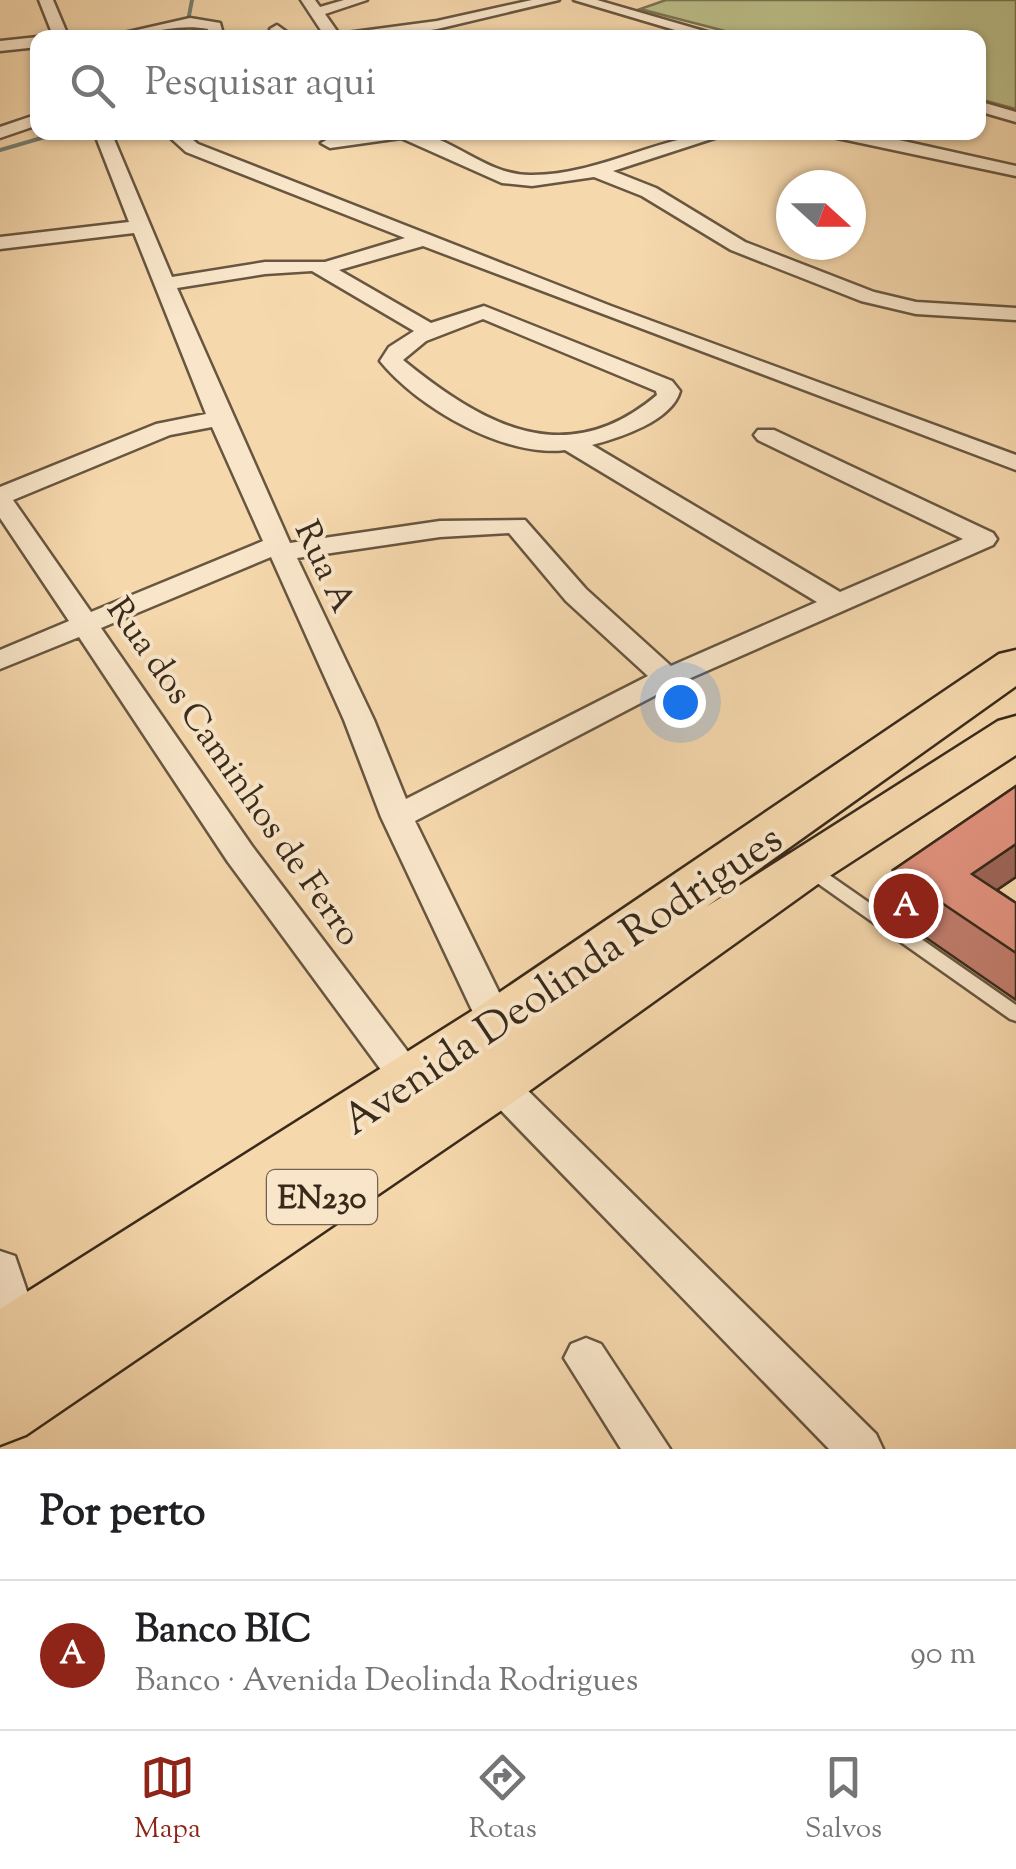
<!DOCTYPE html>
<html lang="pt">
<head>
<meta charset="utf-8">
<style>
  :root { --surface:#fff; --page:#f2f2f2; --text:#202124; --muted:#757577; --line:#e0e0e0; --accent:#8f2418 }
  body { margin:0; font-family:"Sorts Mill Goudy",serif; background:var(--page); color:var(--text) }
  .compass { position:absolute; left:776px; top:170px; width:90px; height:90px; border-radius:50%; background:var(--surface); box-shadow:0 2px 8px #0004; rotate:111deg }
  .you { position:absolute; left:680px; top:702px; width:35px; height:35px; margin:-25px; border:8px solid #fff; border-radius:50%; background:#1a73e8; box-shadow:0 0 0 15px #1a73e833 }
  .badge { display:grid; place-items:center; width:65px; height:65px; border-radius:50%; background:var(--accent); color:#fff; font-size:32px; font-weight:700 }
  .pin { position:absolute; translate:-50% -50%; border:5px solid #fff; box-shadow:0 2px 10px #0006 }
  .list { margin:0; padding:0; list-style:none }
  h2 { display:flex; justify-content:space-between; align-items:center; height:130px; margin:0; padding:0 40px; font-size:42px }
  h2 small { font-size:32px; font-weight:400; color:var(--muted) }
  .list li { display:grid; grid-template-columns:65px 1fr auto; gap:30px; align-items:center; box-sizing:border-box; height:150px; padding:0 40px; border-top:2px solid var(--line) }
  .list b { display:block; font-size:38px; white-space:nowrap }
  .list p { margin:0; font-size:32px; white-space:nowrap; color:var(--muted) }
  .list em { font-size:32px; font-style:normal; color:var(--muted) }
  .icon { flex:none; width:55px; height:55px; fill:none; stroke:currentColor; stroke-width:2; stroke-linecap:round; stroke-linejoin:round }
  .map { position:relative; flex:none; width:1016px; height:1449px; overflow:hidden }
  .search { position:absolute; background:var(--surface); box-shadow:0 2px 8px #0004; left:30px; right:30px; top:30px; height:110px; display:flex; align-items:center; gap:25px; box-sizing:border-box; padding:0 35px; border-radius:20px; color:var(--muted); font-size:38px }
  .sheet { height:280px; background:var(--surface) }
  nav { display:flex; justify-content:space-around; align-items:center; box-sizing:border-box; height:140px; border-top:2px solid var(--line); background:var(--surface); font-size:28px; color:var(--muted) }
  nav a { display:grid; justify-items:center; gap:5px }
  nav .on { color:var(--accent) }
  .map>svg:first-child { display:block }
  .green { fill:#bcbf8a; stroke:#7a7452; stroke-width:2.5 }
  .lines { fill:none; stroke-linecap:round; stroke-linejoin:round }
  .stream-far1 { stroke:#758071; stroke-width:4 }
  .stream { stroke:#758071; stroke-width:5 }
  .service-casing { stroke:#685640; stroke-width:5 }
  .minor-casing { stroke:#685640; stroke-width:5 }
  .trunk-casing { stroke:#392a1b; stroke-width:5 }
  .service { fill:#f9e6ca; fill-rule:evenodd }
  .minor { fill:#f9e6ca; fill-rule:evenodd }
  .trunk { fill:#f6d8ad; fill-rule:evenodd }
  .wall { fill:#c07c6b; stroke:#392a1b; stroke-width:2.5 }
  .shaded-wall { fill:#9c6557; stroke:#392a1b; stroke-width:2.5 }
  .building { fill:#df907c; stroke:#392a1b; stroke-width:2.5 }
  .labels { text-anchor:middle; stroke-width:8; stroke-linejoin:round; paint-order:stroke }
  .shield { fill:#f9e6ca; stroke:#736250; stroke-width:2.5 }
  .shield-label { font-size:32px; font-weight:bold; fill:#392a1b }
  .street-label { font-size:35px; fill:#392a1b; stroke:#f9e6ca }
  .near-street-label { font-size:42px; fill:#392a1b; stroke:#f9e6ca }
</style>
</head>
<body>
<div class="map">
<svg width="1016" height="1449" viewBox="0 0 1016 1449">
  <rect width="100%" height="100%" fill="#f6d8ad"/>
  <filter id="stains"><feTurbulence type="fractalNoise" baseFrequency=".002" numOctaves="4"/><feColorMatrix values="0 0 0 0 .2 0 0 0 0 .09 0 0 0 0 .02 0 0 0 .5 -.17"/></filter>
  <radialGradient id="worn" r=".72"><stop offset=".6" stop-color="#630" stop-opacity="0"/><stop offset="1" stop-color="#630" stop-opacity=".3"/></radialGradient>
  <path class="green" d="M666 0H1016V109L979 99 978 38 748 37 640 9Z"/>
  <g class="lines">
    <path class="stream-far1" d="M188 21 192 0
      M182 38 186 27
      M0 150 62 132"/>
    <path class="stream" d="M680 333 746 357"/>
    <defs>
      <path id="service" d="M809 863 815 865 1016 1005V1021L1010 1019 803 873 801 869 803 865Z"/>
      <path id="minor" d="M39 0H53L69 38H54Z
        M301 0H315L320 7 344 0H367L325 14 339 34 437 21 532 0H559L437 29 377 38H326Z
        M574 0H597L728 38H702Z
        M190 18 220 23 224 38H209L208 29C173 22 137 38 102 38Z
        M277 25 295 38H278L270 29Z
        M38 37V47L0 51V41Z
        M978 101 1016 112V122L978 111Z
        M38 114V125L0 138V127Z
        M94 132H111L172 277 265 262H325L405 238 186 152 164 132H183L198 144 611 306 1016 455V470L423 246 339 270 431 323 484 306 672 381 680 391C672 421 619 438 592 445L840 592 963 539 758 440 754 435 758 430H774L993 533 997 539 993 545 677 684 415 821 515 1025 510 1035 497 1039 484 1035 479 1025 381 817 344 720 271 557 101 628 252 846 424 1073 430 1083 424 1093 411 1098 398 1093 228 862 79 637 0 669V650L69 621 0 518V487L156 424 206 414 134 233 0 249V237L129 222ZM312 271 414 331 389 347 380 361C417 407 505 458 565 450L817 602 671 666 586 589 525 520 440 521 290 543 177 288 265 274ZM483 319 656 391 657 395C565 473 482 424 403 360L426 341ZM212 427 263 541 91 612 13 500 170 435ZM509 533 566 601 648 676 406 799 374 720 297 558 440 537Z
        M368 132C383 132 400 130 415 132 455 139 487 175 530 175 600 176 664 132 733 132L613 171 656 188 745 242 874 292 916 302 1016 308V320L916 314 861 301 731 250 642 196 594 177 532 186 502 183 401 138 330 148 321 143 330 138Z
        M809 132 881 136 1016 166V176Z
        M496 1067 509 1072 876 1434 883 1449H829L483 1092 477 1082 483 1072Z
        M0 1251 15 1256 42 1335 35 1349 20 1354 5 1349 0 1338Z
        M586 1338 601 1344 670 1449H621L564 1358 571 1344Z"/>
      <path id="trunk" d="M1016 650V686L706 907 998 721 1016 716V755L825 879 518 1099 26 1435 0 1445V1309L475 1009 999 654Z"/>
    </defs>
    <use href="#service" class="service-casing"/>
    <use href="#minor" class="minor-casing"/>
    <use href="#trunk" class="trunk-casing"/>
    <use href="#service" class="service"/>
    <use href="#minor" class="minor"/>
    <use href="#trunk" class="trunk"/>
  </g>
  <path class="wall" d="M1016 786V877L997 890 1016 903V1000L886 910 893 870Z"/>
  <path class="shaded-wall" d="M1016 844V877L963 913 972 874Z"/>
  <path class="building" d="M1016 786V844L972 874 1016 903V953L893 870Z"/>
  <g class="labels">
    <rect class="shield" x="267" y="1170" width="110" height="54" rx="8"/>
    <g class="shield-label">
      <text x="322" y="1208">EN230</text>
    </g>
    <g class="street-label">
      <text transform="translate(326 566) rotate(65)" y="12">Rua A</text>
      <text transform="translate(235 771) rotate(55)" y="12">Rua dos Caminhos de Ferro</text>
    </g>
    <g class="near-street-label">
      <text transform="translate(561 978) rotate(-34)" y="15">Avenida Deolinda Rodrigues</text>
    </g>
  </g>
  <rect width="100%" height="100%" filter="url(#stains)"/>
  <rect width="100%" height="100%" fill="url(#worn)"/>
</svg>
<svg class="compass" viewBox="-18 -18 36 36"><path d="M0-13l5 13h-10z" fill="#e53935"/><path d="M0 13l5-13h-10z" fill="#757577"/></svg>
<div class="you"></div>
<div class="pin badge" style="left:906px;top:906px">A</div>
<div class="search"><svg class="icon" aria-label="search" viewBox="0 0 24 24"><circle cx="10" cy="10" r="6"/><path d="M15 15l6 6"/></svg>Pesquisar aqui</div>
</div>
<section class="sheet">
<h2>Por perto<small></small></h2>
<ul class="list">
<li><span class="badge">A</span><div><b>Banco BIC</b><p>Banco · Avenida Deolinda Rodrigues</p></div><em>90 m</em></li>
</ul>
</section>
<nav>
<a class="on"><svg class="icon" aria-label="map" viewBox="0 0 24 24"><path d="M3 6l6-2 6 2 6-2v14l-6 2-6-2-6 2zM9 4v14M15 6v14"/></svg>Mapa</a>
<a><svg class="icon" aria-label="directions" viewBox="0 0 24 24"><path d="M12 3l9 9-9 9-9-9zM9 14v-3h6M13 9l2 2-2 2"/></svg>Rotas</a>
<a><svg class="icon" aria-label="saved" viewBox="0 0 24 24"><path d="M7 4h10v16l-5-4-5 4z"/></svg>Salvos</a>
</nav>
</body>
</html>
